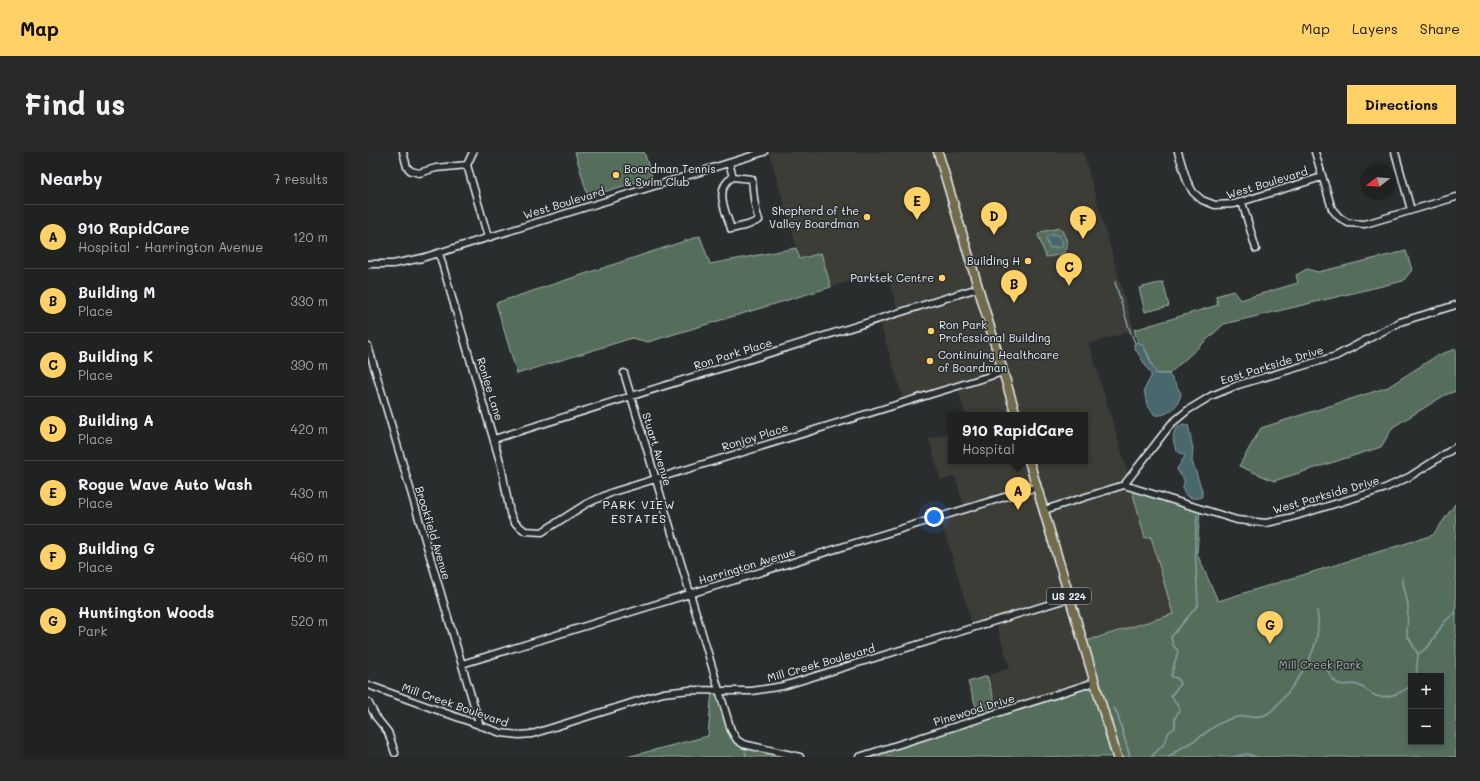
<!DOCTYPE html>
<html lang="en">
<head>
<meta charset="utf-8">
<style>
  :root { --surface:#202222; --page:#282a2a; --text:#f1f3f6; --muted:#a2a4a5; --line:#3d3f40; --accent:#ffd166 }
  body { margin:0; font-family:Mali,sans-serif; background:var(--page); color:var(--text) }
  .controls { position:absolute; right:12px; bottom:12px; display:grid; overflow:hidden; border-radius:0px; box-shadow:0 2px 6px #0003 }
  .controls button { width:36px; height:36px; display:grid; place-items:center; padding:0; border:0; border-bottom:1px solid var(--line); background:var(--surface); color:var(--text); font:20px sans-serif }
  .compass { position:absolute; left:992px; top:12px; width:36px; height:36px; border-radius:50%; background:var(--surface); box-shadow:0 2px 6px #0003; rotate:253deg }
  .you { position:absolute; left:566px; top:365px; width:14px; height:14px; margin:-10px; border:3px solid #fff; border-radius:50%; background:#1a73e8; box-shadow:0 0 0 6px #1a73e833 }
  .badge { display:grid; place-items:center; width:26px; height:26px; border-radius:50%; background:var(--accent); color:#111; font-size:13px; font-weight:700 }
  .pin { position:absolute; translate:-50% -33px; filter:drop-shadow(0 1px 2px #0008) }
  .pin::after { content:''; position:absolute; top:21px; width:14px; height:12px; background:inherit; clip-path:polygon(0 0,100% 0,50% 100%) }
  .popup { position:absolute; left:580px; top:260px; width:140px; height:52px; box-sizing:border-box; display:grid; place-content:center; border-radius:0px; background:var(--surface); filter:drop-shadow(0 1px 3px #0005); font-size:13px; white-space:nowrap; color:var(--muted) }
  .popup b { font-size:15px; color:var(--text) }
  .popup::after { content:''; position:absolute; left:50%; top:100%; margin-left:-8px; border:8px solid transparent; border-top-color:var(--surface) }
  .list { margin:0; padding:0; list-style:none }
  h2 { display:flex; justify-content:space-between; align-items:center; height:52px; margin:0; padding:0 16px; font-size:17px }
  h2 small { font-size:13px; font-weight:400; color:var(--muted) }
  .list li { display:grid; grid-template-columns:26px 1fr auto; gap:12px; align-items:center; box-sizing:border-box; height:64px; padding:0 16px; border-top:1px solid var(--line) }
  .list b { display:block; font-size:15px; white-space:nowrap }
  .list p { margin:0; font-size:13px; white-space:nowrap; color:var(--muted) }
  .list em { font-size:13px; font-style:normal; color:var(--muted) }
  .map { position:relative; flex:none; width:1088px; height:605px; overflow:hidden; border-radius:0px }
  header { display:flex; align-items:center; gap:24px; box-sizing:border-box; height:56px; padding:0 20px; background:var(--accent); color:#111 }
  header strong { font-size:19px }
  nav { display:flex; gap:22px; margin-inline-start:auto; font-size:14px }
  .intro { display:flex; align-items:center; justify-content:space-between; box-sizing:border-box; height:96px; padding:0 24px }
  h1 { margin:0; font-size:28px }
  .button { padding:10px 18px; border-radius:0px; background:var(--accent); color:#111; font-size:14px; font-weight:700 }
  main { display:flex; gap:24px; padding:0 24px }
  aside { flex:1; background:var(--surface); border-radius:0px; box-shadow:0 2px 6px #0003 }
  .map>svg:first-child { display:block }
  .built { fill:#3d3d39 }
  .green { fill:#556e5c; stroke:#9eb0aa; fill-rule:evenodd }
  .water { fill:#4a676e; stroke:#899ea5 }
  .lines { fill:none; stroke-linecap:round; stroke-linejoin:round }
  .stream { stroke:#899ea5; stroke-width:1.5 }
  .minor-casing { stroke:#e8f1f8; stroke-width:9 }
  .major-casing { stroke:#e8f1f8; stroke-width:11 }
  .minor { stroke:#2a2d2e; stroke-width:6 }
  .major { stroke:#736c4b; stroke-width:8 }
  .poi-dot { fill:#ffd166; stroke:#2a2d2e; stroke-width:1.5 }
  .labels { text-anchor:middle; stroke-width:3; stroke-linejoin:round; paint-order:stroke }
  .shield { fill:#2a2d2e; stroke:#afb6bb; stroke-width:1 }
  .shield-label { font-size:10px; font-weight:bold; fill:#e8f1f8 }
  .poi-label { font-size:11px; fill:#e8f1f8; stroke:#2a2d2e; text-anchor:start }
  .street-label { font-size:11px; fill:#e8f1f8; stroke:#2a2d2e }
  .park-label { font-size:11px; fill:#a6b6b2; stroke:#2a2d2e }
  .neighbourhood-label { font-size:12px; letter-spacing:1px; fill:#e8f1f8; stroke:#2a2d2e }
</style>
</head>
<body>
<header>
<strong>Map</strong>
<nav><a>Map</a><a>Layers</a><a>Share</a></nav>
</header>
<div class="intro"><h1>Find us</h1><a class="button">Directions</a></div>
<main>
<aside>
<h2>Nearby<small>7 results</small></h2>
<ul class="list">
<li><span class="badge">A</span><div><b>910 RapidCare</b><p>Hospital · Harrington Avenue</p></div><em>120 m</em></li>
<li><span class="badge">B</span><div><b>Building M</b><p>Place</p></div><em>330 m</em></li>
<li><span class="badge">C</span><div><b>Building K</b><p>Place</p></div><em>390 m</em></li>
<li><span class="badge">D</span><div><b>Building A</b><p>Place</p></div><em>420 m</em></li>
<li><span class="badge">E</span><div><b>Rogue Wave Auto Wash</b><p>Place</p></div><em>430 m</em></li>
<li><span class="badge">F</span><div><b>Building G</b><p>Place</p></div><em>460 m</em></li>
<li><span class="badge">G</span><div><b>Huntington Woods</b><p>Park</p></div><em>520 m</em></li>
</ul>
</aside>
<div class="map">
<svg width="1088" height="605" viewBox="0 0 1088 605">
  <rect width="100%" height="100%" fill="#2a2d2e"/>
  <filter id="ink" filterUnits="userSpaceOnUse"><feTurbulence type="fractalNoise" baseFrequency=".025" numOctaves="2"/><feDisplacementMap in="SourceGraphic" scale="8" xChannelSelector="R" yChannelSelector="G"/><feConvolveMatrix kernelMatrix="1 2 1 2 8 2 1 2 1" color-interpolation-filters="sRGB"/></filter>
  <g filter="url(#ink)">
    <path class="built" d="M401 0H715L766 178 721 192 762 328 756 333 763 335 777 386 783 384 806 462 715 490 727 530 630 561 619 524 642 516 627 469 605 475 572 364 597 357 587 324 573 328 561 287 583 280V309H717V263H598L589 234 536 250 511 167 531 161 517 118 463 135 453 101 432 107Z"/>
    <path class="green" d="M207 0H276L284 25 220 45Z
      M691 76C695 79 696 82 698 87 703 103 691 103 678 105L670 83 673 80Z
      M332 84 342 112 428 96 432 107 453 101 463 135 280 190 264 186 149 222 128 151Z
      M1038 99 1044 118 1035 129 856 172 801 222H788C782 213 781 195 770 191L766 178 850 153 848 144 865 139 872 148 930 131 928 123 939 117 950 120Z
      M795 130 801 154 777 160 771 136Z
      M1088 197V239L1077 243 1025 275 1013 295 906 329 871 314 893 276 1020 235 1070 203Z
      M763 335 832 357 829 402 850 449 1065 383 1088 351V605H491L612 567 600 530 619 524 630 561 727 530 715 490 805 462 783 385 777 386ZM1043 524H1073V590H1043Z
      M344 538 351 539 369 588 432 605H259L340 584Z"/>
    <path class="water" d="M682 83H690L695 91 694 95 681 96 678 86Z
      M769 190 776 195 788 222H801L813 241C812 253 800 265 787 263L779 253 776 238 783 225V222L766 195V192Z
      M815 272 820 273 825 297 824 309 834 338V345C828 348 816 346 815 338 814 335 817 331 816 328 815 324 810 322 809 317L817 304 808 298C804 287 803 277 815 272Z"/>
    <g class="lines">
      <path class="stream" d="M747 130 761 176 767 191
        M1034 426 1040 453 1039 483 1050 502 1048 524
        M1050 502 1060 495 1077 469 1088 460
        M940 510C968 513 958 527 971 532 977 534 983 531 989 533 996 535 1002 541 1008 544 1019 547 1036 540 1043 533
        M746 556 749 561 762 605
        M377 600 379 605
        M783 605 795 593 801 580 807 576V566L812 557 803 544 812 532 810 527 803 524 810 499 805 493 803 485 830 453 827 394 829 363
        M801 605C809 597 819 593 829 587 842 578 853 568 869 565 879 563 889 567 899 562 906 558 911 551 916 545 936 521 955 491 949 459
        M865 605 879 602 889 605"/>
      <defs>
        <path id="minor" d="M35 0 39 15 43 19 51 21 68 16 99 13
          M810 0 819 29 825 40 834 48 847 53 866 52 954 25
          M947 0 964 57 971 65 980 71 997 72 1088 45
          M1027 0 1043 58
          M361 11 365 25 384 27C386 43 385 52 391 68L380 73 363 77C358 59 345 37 365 25
          M99 13 120 85
          M99 13 105 0
          M874 50 888 97
          M71 101 133 313 142 361 146 370 157 379 174 380 218 352 245 340 635 220
          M0 112H25L54 106 396 0
          M0 194 112 574
          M256 221 363 578 369 588 375 592 432 605
          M126 287 610 136
          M756 333 803 272 820 258 843 244 870 233 968 204 1032 170 1088 153
          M756 333 869 368 898 371 921 366 1015 337 1041 325 1088 295
          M676 358 756 333
          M94 512 669 335
          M0 533 133 581 151 583 164 582 295 541 322 538 384 539 415 534 702 446
          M0 550 8 565 20 580 27 601
          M491 605 727 530"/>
        <path id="major" d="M570 0 648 263
          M661 309 749 605"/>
      </defs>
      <use href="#minor" class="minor-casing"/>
      <use href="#major" class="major-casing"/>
      <use href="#minor" class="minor"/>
      <use href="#major" class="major"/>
    </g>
  </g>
  <g class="poi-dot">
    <circle cx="248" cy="23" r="4"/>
    <circle cx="499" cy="65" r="4"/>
    <circle cx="660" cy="109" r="4"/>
    <circle cx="574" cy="126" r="4"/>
    <circle cx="563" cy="179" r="4"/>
    <circle cx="562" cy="209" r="4"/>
  </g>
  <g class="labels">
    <rect class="shield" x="679" y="436" width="44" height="16" rx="3"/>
    <g class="shield-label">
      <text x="701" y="448">US 224</text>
    </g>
    <g class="poi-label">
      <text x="256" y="21">Boardman Tennis<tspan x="256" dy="13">&amp; Swim Club</tspan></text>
      <text x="491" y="63" text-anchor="end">Shepherd of the<tspan x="491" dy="13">Valley Boardman</tspan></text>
      <text x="652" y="113" text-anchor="end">Building H</text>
      <text x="566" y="130" text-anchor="end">Parktek Centre</text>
      <text x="571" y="177">Ron Park<tspan x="571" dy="13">Professional Building</tspan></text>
      <text x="570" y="207">Continuing Healthcare<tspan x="570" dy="13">of Boardman</tspan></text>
    </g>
    <g class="street-label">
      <text transform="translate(899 31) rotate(-17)" y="4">West Boulevard</text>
      <text transform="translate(196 51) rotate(-17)" y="4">West Boulevard</text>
      <text transform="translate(365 202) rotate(-17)" y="4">Ron Park Place</text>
      <text transform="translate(904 213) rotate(-17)" y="4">East Parkside Drive</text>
      <text transform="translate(122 237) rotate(73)" y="4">Ronlee Lane</text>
      <text transform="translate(387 285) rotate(-17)" y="4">Ronjoy Place</text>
      <text transform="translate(289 297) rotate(73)" y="4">Stuart Avenue</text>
      <text transform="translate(958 343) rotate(-16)" y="4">West Parkside Drive</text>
      <text transform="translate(65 381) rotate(73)" y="4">Brookfield Avenue</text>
      <text transform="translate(379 414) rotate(-17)" y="4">Harrington Avenue</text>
      <text transform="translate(453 511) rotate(-16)" y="4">Mill Creek Boulevard</text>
      <text transform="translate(87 553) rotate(19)" y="4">Mill Creek Boulevard</text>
      <text transform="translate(606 558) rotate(-17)" y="4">Pinewood Drive</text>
    </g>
    <g class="park-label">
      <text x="952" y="517">Mill Creek Park</text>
    </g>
    <g class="neighbourhood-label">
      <text x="271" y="357">PARK VIEW<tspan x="271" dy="14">ESTATES</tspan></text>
    </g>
  </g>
</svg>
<div class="controls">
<button>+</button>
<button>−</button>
</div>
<svg class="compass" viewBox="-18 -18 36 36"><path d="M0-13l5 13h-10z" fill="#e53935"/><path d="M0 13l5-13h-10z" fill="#a2a4a5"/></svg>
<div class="you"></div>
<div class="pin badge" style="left:650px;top:358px">A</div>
<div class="popup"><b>910 RapidCare</b>Hospital</div>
<div class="pin badge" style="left:646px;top:151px">B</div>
<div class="pin badge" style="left:701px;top:134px">C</div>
<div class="pin badge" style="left:626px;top:83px">D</div>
<div class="pin badge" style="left:549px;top:68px">E</div>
<div class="pin badge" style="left:715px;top:87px">F</div>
<div class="pin badge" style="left:902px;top:492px">G</div>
</div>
</main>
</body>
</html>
